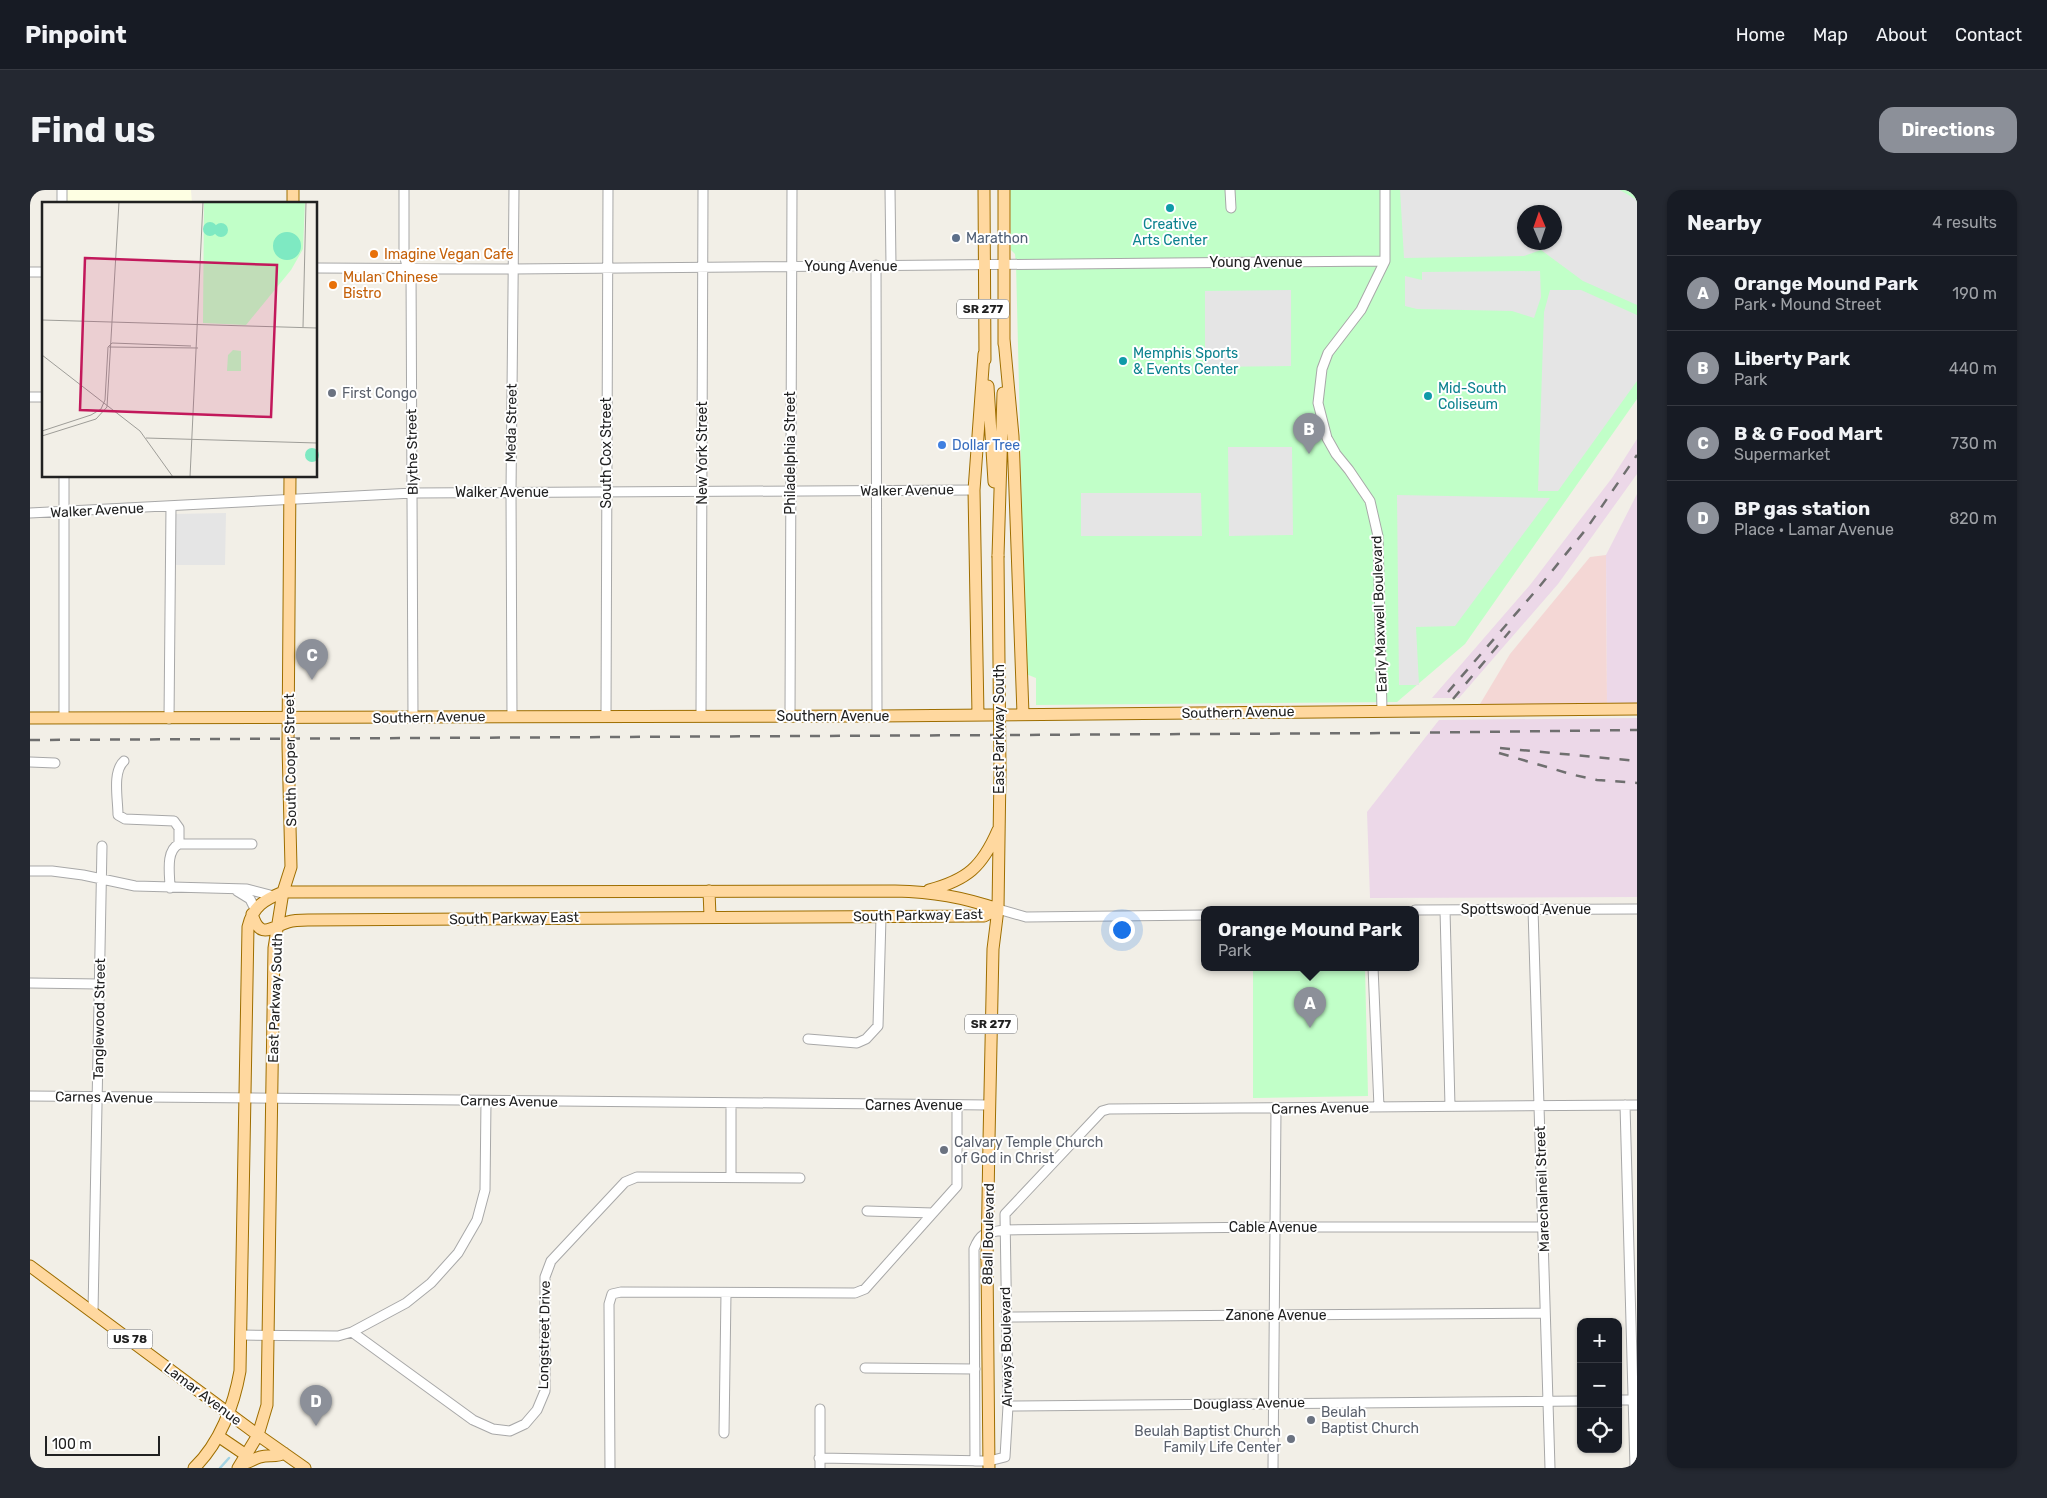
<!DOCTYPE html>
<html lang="en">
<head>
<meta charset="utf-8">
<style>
  :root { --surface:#171b24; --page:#242831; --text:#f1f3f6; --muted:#9ea1a6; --line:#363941; --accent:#8c9099 }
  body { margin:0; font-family:Rubik,sans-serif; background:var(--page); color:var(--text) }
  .controls { position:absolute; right:15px; bottom:15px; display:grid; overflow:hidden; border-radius:10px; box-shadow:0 1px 4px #0004 }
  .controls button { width:45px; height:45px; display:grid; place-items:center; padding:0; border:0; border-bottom:1px solid var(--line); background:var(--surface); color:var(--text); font:25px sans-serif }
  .compass { position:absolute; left:1487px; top:15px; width:45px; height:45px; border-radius:50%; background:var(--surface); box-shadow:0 1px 4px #0004; rotate:358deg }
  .scale { position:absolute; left:15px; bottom:12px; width:115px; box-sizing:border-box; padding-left:5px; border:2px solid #212121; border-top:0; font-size:14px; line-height:18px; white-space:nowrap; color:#212121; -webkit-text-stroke:4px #fff; paint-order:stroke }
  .you { position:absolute; left:1091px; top:739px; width:18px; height:18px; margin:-12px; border:4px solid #fff; border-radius:50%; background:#1a73e8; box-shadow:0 0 0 8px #1a73e833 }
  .badge { display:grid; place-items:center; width:32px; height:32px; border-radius:50%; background:var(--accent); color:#fff; font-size:16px; font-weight:700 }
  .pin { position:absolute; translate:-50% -41px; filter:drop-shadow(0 1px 2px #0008) }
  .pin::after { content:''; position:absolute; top:26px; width:18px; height:15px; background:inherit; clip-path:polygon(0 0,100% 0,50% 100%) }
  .popup { position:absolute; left:1171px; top:716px; width:218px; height:65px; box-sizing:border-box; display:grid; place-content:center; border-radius:10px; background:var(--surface); filter:drop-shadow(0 1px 4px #0005); font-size:16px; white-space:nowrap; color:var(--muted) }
  .popup b { font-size:19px; color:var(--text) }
  .popup::after { content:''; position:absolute; left:50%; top:100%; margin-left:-10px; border:10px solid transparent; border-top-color:var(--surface) }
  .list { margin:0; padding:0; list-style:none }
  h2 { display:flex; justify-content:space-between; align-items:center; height:65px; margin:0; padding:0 20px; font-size:21px }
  h2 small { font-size:16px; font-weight:400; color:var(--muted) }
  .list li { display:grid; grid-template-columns:32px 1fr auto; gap:15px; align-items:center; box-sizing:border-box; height:75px; padding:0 20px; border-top:1px solid var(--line) }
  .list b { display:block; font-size:19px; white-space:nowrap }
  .list p { margin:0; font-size:16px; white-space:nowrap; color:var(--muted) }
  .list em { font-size:16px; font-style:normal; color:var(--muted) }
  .icon { flex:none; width:28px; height:28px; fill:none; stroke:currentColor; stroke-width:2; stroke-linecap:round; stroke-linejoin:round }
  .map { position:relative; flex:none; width:1607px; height:1278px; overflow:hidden; border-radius:15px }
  header { display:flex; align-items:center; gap:30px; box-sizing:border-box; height:70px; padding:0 25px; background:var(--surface); border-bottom:1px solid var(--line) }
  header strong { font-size:24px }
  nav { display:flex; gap:28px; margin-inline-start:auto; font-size:18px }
  .intro { display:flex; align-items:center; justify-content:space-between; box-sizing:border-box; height:120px; padding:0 30px }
  h1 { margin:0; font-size:35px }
  .button { padding:12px 22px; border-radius:15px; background:var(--accent); color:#fff; font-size:18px; font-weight:700 }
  main { display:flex; gap:30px; padding:0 30px }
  aside { flex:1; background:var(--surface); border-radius:15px; box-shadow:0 1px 4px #0004 }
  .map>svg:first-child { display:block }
  .commercial { fill:#f4d7d5 }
  .industrial { fill:#ecd8e8 }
  .education { fill:#feffe3 }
  .park { fill:#c1ffc8; fill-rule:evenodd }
  .parking { fill:#e5e5e5; fill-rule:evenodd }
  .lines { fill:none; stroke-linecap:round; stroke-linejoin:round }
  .stream { stroke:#a4d4e4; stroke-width:2.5 }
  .minor-casing { stroke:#a8a8a8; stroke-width:11 }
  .major-casing { stroke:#9e6e00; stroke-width:13 }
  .minor { stroke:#fff; stroke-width:9 }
  .major { stroke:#ffd89f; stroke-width:11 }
  .rail { stroke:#6f6f6f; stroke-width:2.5; stroke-dasharray:10 10; stroke-linecap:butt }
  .major-bridge-casing { stroke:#9e6e00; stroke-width:13; stroke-linecap:butt }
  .major-bridge { stroke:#ffd89f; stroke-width:11 }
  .culture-dot { fill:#0f9aa8; stroke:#fff; stroke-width:2 }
  .service-dot { fill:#5c6f8a; stroke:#fff; stroke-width:2 }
  .food-dot { fill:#e8710a; stroke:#fff; stroke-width:2 }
  .worship-dot { fill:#6b7280; stroke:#fff; stroke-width:2 }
  .shop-dot { fill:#3f7fe0; stroke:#fff; stroke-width:2 }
  .labels { text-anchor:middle; stroke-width:4; stroke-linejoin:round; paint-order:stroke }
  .shield { fill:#fff; stroke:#646464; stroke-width:1 }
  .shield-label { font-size:12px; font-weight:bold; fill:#212121 }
  .culture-label { font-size:14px; fill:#0d838f; stroke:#fff; text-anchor:start }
  .service-label { font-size:14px; fill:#4e5e75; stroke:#fff; text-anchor:start }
  .food-label { font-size:14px; fill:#c56008; stroke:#fff; text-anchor:start }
  .street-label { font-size:14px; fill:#212121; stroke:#fff }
  .worship-label { font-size:14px; fill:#5b616d; stroke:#fff; text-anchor:start }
  .shop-label { font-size:14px; fill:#366cbe; stroke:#fff; text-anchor:start }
  .inset-road { fill:none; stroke:#9e9d98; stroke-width:1 }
  .view { fill:#c2185b; fill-opacity:0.15; stroke:#c2185b; stroke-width:2.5 }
  .inset-edge { fill:none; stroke:#212121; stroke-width:2.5 }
</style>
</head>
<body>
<header>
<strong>Pinpoint</strong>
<nav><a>Home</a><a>Map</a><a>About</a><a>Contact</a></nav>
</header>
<div class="intro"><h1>Find us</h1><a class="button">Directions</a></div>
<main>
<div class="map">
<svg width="1607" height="1278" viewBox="0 0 1607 1278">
  <rect width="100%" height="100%" fill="#f2efe7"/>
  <path class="commercial" d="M1576 365 1577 516 1470 517 1450 514 1480 464 1560 367Z"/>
  <path class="industrial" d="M1607 249V284L1528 394 1429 508H1402L1500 395 1582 288Z
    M1607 304V515L1577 516 1576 365Z
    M1607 528V707L1340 708 1337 622 1409 530Z"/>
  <path class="education" d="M36 0H161L162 14H35Z"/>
  <path class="park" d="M980 0H1607V209L1435 454 1367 512 1006 515V488L996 484 986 74 985 64 981 60ZM1494 22H1524V52H1494Z
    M1223 777H1335L1338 906 1223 908Z"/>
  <path class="parking" d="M1370 0H1590L1607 10V115L1553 91 1511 60 1494 66 1374 68ZM1494 22H1524V52H1494Z
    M1510 81 1511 107 1504 128 1482 121 1387 119 1375 116V86L1392 90V82Z
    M1261 100V176L1175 177V101Z
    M1520 100H1551L1607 125V191L1528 301H1508L1514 122Z
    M1198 257H1262L1263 345 1199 346Z
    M1051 303H1171L1172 346H1051Z
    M1367 305 1520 308 1425 436 1386 437 1389 495H1369Z
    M196 323 195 375H143V324Z"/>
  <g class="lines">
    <path class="stream" d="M190 1278 199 1268"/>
    <defs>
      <path id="minor" d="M374 0V65L376 72 381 79 383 527
        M860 0 861 75
        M1200 0 1201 18
        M32 14V0
        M846 75 847 526
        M286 78 483 79 1355 71
        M0 82H14
        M0 207H14
        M34 286V528
        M0 323 383 303 944 300
        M1352 521 1348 346 1340 311 1319 280 1306 264 1297 248 1288 213 1292 179 1298 163 1331 120 1355 71V0
        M482 526 481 302 484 0
        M576 526 578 0
        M671 526 673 0
        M760 526 762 0
        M139 529 141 316
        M94 571C82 582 88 609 88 625L95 629 144 631 149 638V654
        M0 572 25 573
        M0 681H22L53 685 105 696 217 699 244 706
        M140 698C140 685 135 661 149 654H222
        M207 701 220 709 225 719
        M968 719 996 727 1175 725
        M1503 719 1520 1278
        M1385 720 1607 719
        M1415 720 1420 916
        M1343 777 1349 917
        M0 793 69 794
        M778 849 827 853 836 849 848 836 851 727
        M0 906 959 915
        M1595 915 1605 1278
        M701 987V914
        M837 1021 903 1023
        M63 1122 72 656
        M977 1127 1515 1123
        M322 1142 443 1230 463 1239 480 1241 495 1234 507 1220 515 1201V1087L521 1071 595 992 607 987 770 988
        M211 1145 308 1146 322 1142 376 1113 401 1093 428 1063 447 1030 455 1000 456 911
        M835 1178 945 1179
        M1588 1210H1607
        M978 1216 1551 1211
        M694 1243 696 1103
        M789 1268 959 1271 975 1267 978 1216 975 1024 1072 921 1079 919 1607 915
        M945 1271 944 1059C951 1041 957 1043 974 1040L1246 1037H1513
        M580 1278 579 1114 582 1104 591 1102 825 1103 835 1099 927 996V916
        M790 1278V1219
        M1243 1278 1246 919"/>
      <path id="major" d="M954 0 955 170
        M974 0V154
        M263 14V0
        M974 149 983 246 993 524
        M958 196 964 292
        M968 366 973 203
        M948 525 944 300 954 164
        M0 528 847 526 1607 519
        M899 700C937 690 952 677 968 640
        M679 701 680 726
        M222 724C230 750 240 738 258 732 264 730 272 730 278 730L954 726 968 719
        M959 950 963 759 968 719 970 581
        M957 1070 959 1278
        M0 1076 228 1245 275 1278
        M188 1246 216 1265
        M211 1274C219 1273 223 1269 230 1267 239 1264 246 1268 254 1263
        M164 1278C190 1253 204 1215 210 1181L218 737C223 716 234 710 253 702L865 701C904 702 932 707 968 719
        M208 1278 228 1245 237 1215 244 758 253 702 261 677 258 555 260 286"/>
    </defs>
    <use href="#minor" class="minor-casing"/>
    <use href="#major" class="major-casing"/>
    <use href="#minor" class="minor"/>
    <use href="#major" class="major"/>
    <path class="rail" d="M1418 502 1509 397 1557 338 1607 265
      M1423 509 1480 441
      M0 550 1366 543 1607 540
      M1470 558 1607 571
      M1469 563 1544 585 1567 590 1607 593"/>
    <defs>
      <path id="major-bridge" d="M968 366 970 581
        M957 1070 959 950"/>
    </defs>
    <use href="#major-bridge" class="major-bridge-casing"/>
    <use href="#major-bridge" class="major-bridge"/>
  </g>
  <g class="culture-dot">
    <circle cx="1140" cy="18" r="5"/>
    <circle cx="1093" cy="171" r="5"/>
    <circle cx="1398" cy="206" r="5"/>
  </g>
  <circle class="service-dot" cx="926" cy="48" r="5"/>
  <g class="food-dot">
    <circle cx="344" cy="64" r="5"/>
    <circle cx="303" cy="95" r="5"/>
  </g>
  <g class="worship-dot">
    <circle cx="302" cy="203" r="5"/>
    <circle cx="914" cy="960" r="5"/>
    <circle cx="1281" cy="1230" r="5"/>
    <circle cx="1261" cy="1249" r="5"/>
  </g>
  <circle class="shop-dot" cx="912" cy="255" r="5"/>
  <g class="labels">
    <g class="shield">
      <rect x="927" y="109.5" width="52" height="19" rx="4"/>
      <rect x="935" y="824.5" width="52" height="19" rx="4"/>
      <rect x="77.5" y="1139.5" width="45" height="19" rx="4"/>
    </g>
    <g class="shield-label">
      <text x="953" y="123">SR 277</text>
      <text x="961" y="838">SR 277</text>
      <text x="100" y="1153">US 78</text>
    </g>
    <g class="culture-label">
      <text x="1140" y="39" text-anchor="middle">Creative<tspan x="1140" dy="16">Arts Center</tspan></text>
      <text x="1103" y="168">Memphis Sports<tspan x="1103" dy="16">&amp; Events Center</tspan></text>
      <text x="1408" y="203">Mid-South<tspan x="1408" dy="16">Coliseum</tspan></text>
    </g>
    <g class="service-label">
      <text x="936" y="53">Marathon</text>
    </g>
    <g class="food-label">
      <text x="354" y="69">Imagine Vegan Cafe</text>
      <text x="313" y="92">Mulan Chinese<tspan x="313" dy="16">Bistro</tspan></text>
    </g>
    <g class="street-label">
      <text x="1226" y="77">Young Avenue</text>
      <text x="821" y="81">Young Avenue</text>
      <text transform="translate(481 233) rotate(-89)" y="5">Meda Street</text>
      <text transform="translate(382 262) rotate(-91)" y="5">Blythe Street</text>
      <text transform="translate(576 263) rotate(-90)" y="5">South Cox Street</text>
      <text transform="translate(672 263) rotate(-90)" y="5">New York Street</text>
      <text transform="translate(760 263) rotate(-90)" y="5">Philadelphia Street</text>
      <text transform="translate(877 300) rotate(-1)" y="5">Walker Avenue</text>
      <text x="472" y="307">Walker Avenue</text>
      <text transform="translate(67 320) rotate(-3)" y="5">Walker Avenue</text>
      <text transform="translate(1349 424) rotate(-92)" y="5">Early Maxwell Boulevard</text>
      <text transform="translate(1208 522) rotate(-1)" y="5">Southern Avenue</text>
      <text x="803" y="531">Southern Avenue</text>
      <text transform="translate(399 527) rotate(-1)" y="5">Southern Avenue</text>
      <text transform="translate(969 539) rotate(-90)" y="5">East Parkway South</text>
      <text transform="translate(260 570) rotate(-91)" y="5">South Cooper Street</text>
      <text x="1496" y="724">Spottswood Avenue</text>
      <text transform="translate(888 725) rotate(-1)" y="5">South Parkway East</text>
      <text transform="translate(484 728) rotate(-1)" y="5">South Parkway East</text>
      <text transform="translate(245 808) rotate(-88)" y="5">East Parkway South</text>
      <text transform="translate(69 829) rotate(-89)" y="5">Tanglewood Street</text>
      <text transform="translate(74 907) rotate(1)" y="5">Carnes Avenue</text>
      <text transform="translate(479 911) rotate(1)" y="5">Carnes Avenue</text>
      <text x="884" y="920">Carnes Avenue</text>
      <text transform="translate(1290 918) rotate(-1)" y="5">Carnes Avenue</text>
      <text transform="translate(1512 999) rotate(-92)" y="5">Marechalneil Street</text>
      <text x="1243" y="1042">Cable Avenue</text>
      <text transform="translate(958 1044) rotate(-89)" y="5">8Ball Boulevard</text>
      <text x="1246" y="1130">Zanone Avenue</text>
      <text transform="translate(514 1145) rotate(-89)" y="5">Longstreet Drive</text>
      <text transform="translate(976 1157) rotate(-91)" y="5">Airways Boulevard</text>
      <text transform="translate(173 1204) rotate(37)" y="5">Lamar Avenue</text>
      <text transform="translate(1219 1213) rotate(-1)" y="5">Douglass Avenue</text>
    </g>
    <g class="worship-label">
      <text x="312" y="208">First Congo</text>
      <text x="924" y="957">Calvary Temple Church<tspan x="924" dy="16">of God in Christ</tspan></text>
      <text x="1291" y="1227">Beulah<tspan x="1291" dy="16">Baptist Church</tspan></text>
      <text x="1251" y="1246" text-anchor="end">Beulah Baptist Church<tspan x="1251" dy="16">Family Life Center</tspan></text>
    </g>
    <g class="shop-label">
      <text x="922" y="260">Dollar Tree</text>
    </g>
  </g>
  <g transform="translate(12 12)">
    <rect width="275" height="275" fill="#f2efe7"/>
    <path d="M162 0H263L261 47 249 68 204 123 161 121ZM191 148 199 149V169H185L186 153Z" fill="#c1ffc8"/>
    <path d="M161 27a7 7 0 1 1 14 0a7 7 0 1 1-14 0ZM172 28a7 7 0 1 1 14 0a7 7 0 1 1-14 0ZM231 44a14 14 0 1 1 28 0a14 14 0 1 1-28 0ZM263 253a7 7 0 1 1 14 0a7 7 0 1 1-14 0Z" fill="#7ee9c2"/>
    <path class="inset-road" d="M0 118 275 126M261 125 264 0M70 141 149 144M67 145 156 146M0 153 98 229 131 275M0 229 49 213 59 207 63 198 66 145 70 141M0 234 54 217 65 205 77 0M104 236 275 241M148 275 161 0"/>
    <path class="view" d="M43 56 235 63 229 215 38 208Z"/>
    <rect width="275" height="275" class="inset-edge"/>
  </g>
</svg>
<div class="controls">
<button>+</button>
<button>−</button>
<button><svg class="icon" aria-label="locate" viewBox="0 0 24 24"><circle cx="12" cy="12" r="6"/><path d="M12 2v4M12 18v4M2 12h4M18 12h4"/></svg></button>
</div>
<svg class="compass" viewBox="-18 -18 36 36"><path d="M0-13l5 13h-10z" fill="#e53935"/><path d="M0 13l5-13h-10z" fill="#9ea1a6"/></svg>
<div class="scale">100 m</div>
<div class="you"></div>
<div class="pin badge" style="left:1280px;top:838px">A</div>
<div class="popup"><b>Orange Mound Park</b>Park</div>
<div class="pin badge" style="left:1279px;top:264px">B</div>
<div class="pin badge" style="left:282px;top:490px">C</div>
<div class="pin badge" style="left:286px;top:1236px">D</div>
</div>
<aside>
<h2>Nearby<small>4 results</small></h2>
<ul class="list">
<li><span class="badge">A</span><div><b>Orange Mound Park</b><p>Park · Mound Street</p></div><em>190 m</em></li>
<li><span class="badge">B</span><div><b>Liberty Park</b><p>Park</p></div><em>440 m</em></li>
<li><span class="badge">C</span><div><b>B &amp; G Food Mart</b><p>Supermarket</p></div><em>730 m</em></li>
<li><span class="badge">D</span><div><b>BP gas station</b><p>Place · Lamar Avenue</p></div><em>820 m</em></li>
</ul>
</aside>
</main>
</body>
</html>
